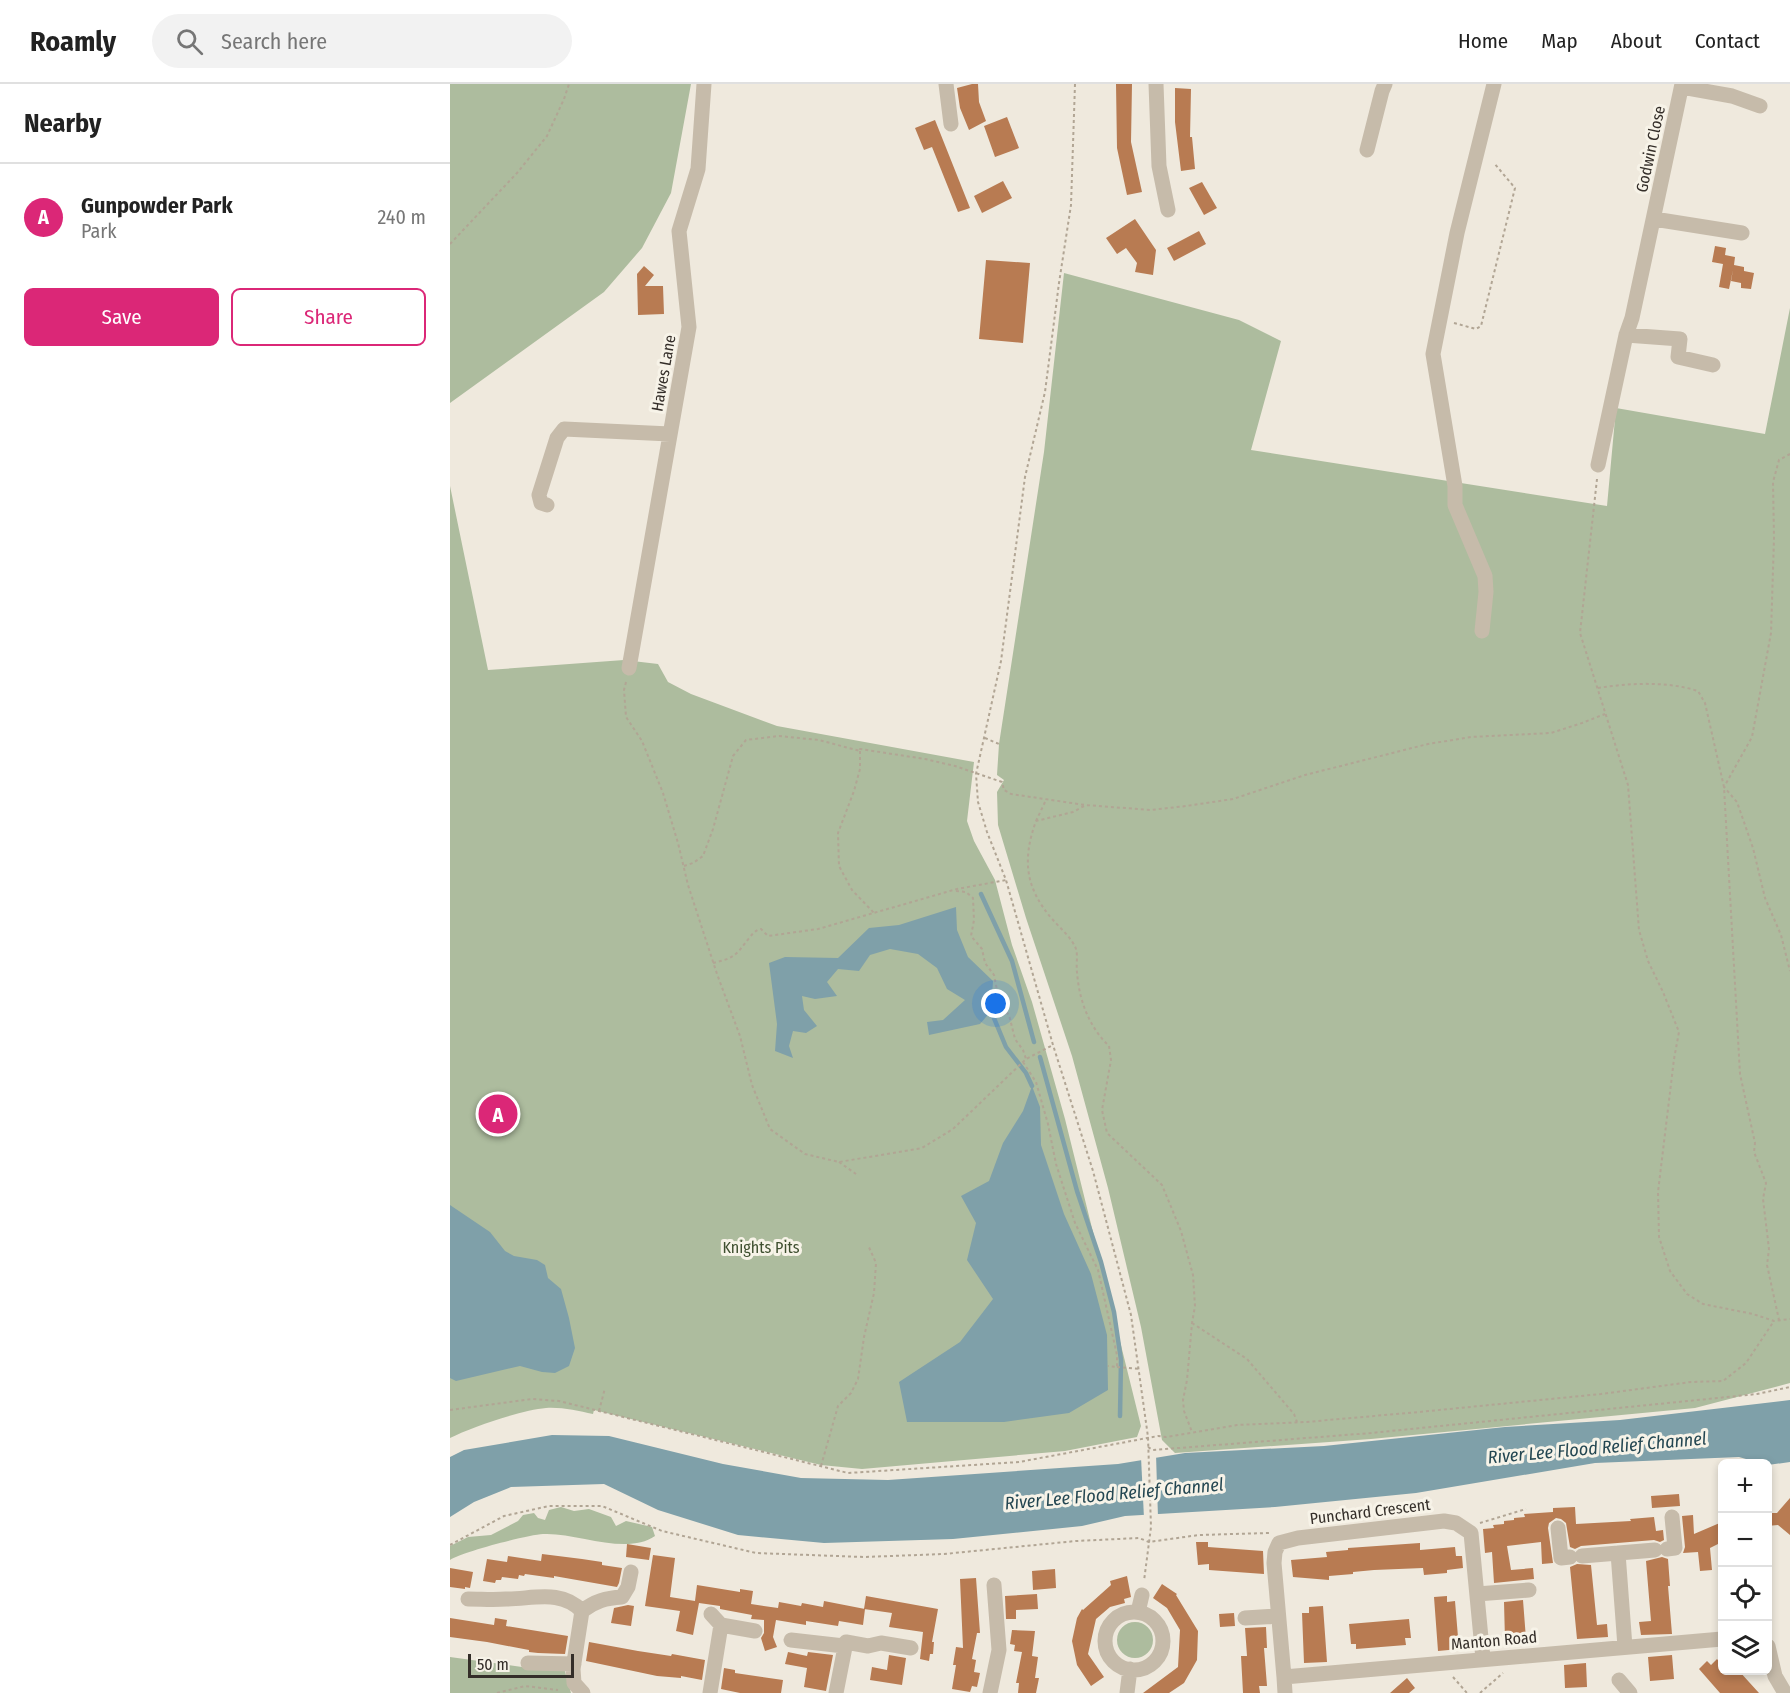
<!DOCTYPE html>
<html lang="en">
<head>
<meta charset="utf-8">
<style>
  :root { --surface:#fff; --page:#f2f2f2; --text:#222; --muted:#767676; --line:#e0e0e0; --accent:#db2777 }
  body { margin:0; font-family:"Fira Sans Condensed",sans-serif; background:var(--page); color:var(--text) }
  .controls { position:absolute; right:18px; bottom:18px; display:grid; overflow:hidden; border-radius:9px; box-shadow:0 3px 9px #0003 }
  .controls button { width:54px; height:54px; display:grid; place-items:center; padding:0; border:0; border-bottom:2px solid var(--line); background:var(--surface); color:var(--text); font:30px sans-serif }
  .scale { position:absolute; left:18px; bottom:15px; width:106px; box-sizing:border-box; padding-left:6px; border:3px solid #342e29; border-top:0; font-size:16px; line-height:21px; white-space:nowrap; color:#342e29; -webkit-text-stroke:4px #f7f3e8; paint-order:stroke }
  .you { position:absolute; left:546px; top:920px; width:21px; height:21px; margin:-15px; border:4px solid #fff; border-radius:50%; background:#1a73e8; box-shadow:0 0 0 9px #1a73e833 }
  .badge { display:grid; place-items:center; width:39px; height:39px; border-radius:50%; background:var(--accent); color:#fff; font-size:20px; font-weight:700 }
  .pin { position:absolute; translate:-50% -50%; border:3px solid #fff; box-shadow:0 2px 6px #0006 }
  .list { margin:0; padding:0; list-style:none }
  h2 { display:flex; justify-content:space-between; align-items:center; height:78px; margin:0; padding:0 24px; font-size:26px }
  h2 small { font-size:20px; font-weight:400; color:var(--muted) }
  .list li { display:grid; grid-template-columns:39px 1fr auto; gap:18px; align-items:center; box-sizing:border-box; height:108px; padding:0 24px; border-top:2px solid var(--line) }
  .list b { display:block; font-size:22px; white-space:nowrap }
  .list p { margin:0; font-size:20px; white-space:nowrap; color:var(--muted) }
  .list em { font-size:20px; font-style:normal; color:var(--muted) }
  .actions { display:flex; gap:12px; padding:18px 24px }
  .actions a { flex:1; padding:14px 0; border:2px solid var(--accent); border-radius:9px; text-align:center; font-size:21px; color:var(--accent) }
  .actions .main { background:var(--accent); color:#fff }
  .icon { flex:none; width:33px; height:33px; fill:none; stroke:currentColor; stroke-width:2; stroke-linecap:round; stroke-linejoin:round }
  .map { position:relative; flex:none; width:1340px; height:1609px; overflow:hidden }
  header { display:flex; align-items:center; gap:36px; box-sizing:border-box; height:84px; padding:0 30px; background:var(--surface); border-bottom:2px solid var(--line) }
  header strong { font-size:28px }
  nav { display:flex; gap:33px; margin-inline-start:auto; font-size:21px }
  .search { width:420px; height:54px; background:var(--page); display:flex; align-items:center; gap:15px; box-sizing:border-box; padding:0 21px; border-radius:33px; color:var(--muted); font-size:22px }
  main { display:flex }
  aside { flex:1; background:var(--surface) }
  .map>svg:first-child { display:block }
  .green { fill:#adbc9e }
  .water { fill:#7fa0a9 }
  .pier { fill:#efe9dd }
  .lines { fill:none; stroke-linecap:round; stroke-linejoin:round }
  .stream { stroke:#7fa0a9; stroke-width:4.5 }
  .building { fill:#b87b52 }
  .path { stroke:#b1a594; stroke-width:2; stroke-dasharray:3 3; stroke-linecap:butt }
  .minor { stroke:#c6bbaa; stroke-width:15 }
  .labels { text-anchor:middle; stroke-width:6; stroke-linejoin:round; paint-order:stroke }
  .street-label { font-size:16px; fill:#342e29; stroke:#f7f3e8 }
  .park-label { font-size:16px; fill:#3e4f2f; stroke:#f7f3e8 }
  .water-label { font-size:18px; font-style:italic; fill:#234651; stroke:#f7f3e8 }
</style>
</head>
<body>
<header>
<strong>Roamly</strong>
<div class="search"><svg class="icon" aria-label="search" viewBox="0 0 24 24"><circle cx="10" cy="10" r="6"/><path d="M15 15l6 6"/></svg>Search here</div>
<nav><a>Home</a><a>Map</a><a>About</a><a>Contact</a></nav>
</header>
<main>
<aside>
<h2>Nearby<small></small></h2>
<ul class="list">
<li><span class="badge">A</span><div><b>Gunpowder Park</b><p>Park</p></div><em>240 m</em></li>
</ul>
<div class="actions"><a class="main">Save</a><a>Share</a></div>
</aside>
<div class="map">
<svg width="1340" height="1609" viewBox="0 0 1340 1609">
  <rect width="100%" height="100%" fill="#efe9dd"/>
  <path class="green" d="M0 0H241L221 109 192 164 154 208 0 319Z
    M614 189 789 236 831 257 801 366 1157 422 1166 324 1315 350 1340 224V1299L1245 1324 921 1355 725 1369 712 1356 691 1243 658 1104 622 972 576 834 548 741 547 708 554 696 547 691 549 660 594 368Z
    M0 402 38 586 174 576 208 580 218 598 241 610 327 642 524 678 517 737 524 757 545 796 562 861 582 918 615 1035 691 1342 687 1353 615 1367 412 1385 371 1381 144 1326 143 1330C128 1327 112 1323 96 1324 72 1326 22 1343 0 1354Z
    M111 1423 124 1427 139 1425 161 1433 166 1442 176 1437 202 1443 205 1452C176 1472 126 1448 93 1450 77 1451 11 1468 0 1476V1462L18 1453 41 1451 68 1437 73 1431 84 1429 88 1434 95 1436 99 1426Z
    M667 1556a18 18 0 1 1 36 0a18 18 0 1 1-36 0Z
    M0 1573 86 1585 114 1584 121 1609H0Z"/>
  <path class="water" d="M506 823 507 846 518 873 543 897 541 927 530 940 479 951 477 938 493 936 515 916 497 905 487 884 468 870 440 865 420 871 409 887 388 885 377 898 387 912 365 915 352 912 354 926 367 942 356 949 343 947 339 962 343 974 325 967 327 940 319 879 335 873 388 874 419 844 449 841Z
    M582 1002 590 1023 591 1061 614 1130 641 1190 657 1251 658 1306 619 1329 554 1338H457L449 1298 510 1258 543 1215 517 1176 526 1139 511 1112 539 1097 553 1059 573 1027Z
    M0 1121 40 1148 55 1167 64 1172 87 1176 95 1181 98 1194 111 1205 119 1234 125 1264 119 1282 105 1289 92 1288 70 1282 6 1297 0 1294Z
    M1340 1316V1378L1318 1381V1380L1310 1379 1289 1373 1145 1379 966 1409 825 1423 675 1432 632 1442 503 1455 374 1459 288 1451 208 1426 154 1400 61 1403 24 1418 0 1433V1373L14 1366 102 1351 159 1352 273 1380 351 1394 438 1396 668 1380 735 1369 874 1362 1055 1343 1170 1336Z"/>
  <path class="pier" d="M706 1371 708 1433 694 1434 691 1373Z"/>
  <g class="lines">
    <path class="stream" d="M531 810 562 877 584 958
      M541 927 556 963 576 989 582 1002
      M590 973 627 1107 651 1178 664 1228 671 1276 670 1332"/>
  </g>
  <path class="building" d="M522 0H528L529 18 536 37 519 46 510 24 507 4Z
    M666 0H682L681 58 692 108 677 111 667 64Z
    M725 4 741 5 740 53H742L745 85 731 87 725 38Z
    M557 33 569 64 545 73 534 42Z
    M485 36 520 124 508 128 482 63 474 66 465 44Z
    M553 97 562 114 532 129 524 112Z
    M752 98 767 124 754 131 739 104Z
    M685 135 706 166 703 191 685 188 687 179 676 164 667 170 656 154Z
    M749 147 756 160 724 177 717 164Z
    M1265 162 1276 164 1275 171 1285 173 1284 181 1294 183V187L1304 189 1301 205 1291 204V199L1281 197 1283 186 1279 205 1269 203 1273 180 1262 178Z
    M536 176 580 179 573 259 529 255Z
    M194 182 204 191 195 202H213L214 230 188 231 187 190Z
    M1229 1410 1230 1422 1202 1424 1201 1412Z
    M1340 1414V1451L1328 1441 1317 1442V1429H1327Z
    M1125 1423 1126 1440 1181 1437 1180 1435 1204 1433 1206 1447 1213 1446 1214 1456 1210 1458 1204 1456 1131 1462 1125 1465 1120 1463 1116 1439 1111 1435 1106 1434 1099 1439 1098 1444 1103 1479 1092 1480 1091 1458 1057 1462 1061 1486 1083 1484 1084 1495 1044 1499 1042 1468 1035 1469 1033 1445 1044 1444 1043 1441 1054 1440V1437L1064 1436V1434L1075 1433 1074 1430 1103 1428V1424Z
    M1243 1431 1244 1450 1272 1438V1458L1260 1464 1262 1486 1250 1487 1248 1468 1233 1469 1235 1463 1232 1432Z
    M746 1458H758V1463L813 1467 814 1490 759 1486V1480L748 1481Z
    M970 1459V1466L1005 1463 1006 1472H1012L1013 1484 997 1486V1489L974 1491 973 1484 924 1486 903 1488V1490L879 1492V1496L843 1493 841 1476 877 1473 876 1468 898 1466V1464Z
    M177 1460 201 1464 199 1476 176 1473Z
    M92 1470 132 1475 152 1478V1481L172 1484 169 1499 167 1503 104 1492V1494L75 1490 74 1492 69 1491 68 1495 52 1493 51 1496H46L45 1499 33 1497 37 1475 57 1478 58 1472 91 1477Z
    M203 1471 225 1474 220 1513 245 1517 247 1501 290 1508V1505L303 1507 301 1520 328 1524 329 1518 351 1522 352 1519 373 1523 374 1517 415 1525 413 1541 389 1537 388 1542 356 1537V1541L326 1536 323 1553 327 1563 315 1567 311 1554 314 1549V1536L301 1535 302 1531 270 1525V1522L249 1519 243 1551 226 1547 230 1527 195 1522Z
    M1212 1473 1218 1475 1220 1502H1218L1222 1550 1191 1551 1189 1538 1201 1537 1196 1477Z
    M1127 1480 1141 1481 1147 1541 1157 1540 1158 1553 1127 1555 1120 1483Z
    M0 1484 23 1488 20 1504 15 1503V1505L0 1503Z
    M605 1485 606 1504 583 1506 582 1487Z
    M677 1492 681 1513 674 1515 675 1519 660 1523 646 1535 638 1570 654 1593 641 1602 627 1581 622 1557 627 1534 632 1525 633 1526 661 1501 660 1497Z
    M526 1494 530 1549H527L522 1575 526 1576 524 1588 530 1589 527 1603 522 1602 520 1608 502 1605 506 1581H503L506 1563 513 1564 510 1495Z
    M712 1500 727 1510 726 1511 748 1547 747 1576 734 1599 719 1609H693L728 1583 730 1546 717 1524 703 1514Z
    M587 1510 588 1525 566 1526V1535H556L555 1512Z
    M416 1512 488 1525 482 1558H484L483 1570H480L479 1577 470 1575 473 1548 439 1543 442 1529 414 1525Z
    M997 1512V1518L1005 1517 1009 1565 988 1567 984 1513Z
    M1073 1516 1076 1555 1055 1556 1054 1518Z
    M178 1521 184 1522 181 1542 161 1539 164 1524Z
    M873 1522 877 1578 854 1579 852 1529H859V1523Z
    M784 1529 785 1542 770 1543 769 1530Z
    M0 1534 44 1541 45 1534 57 1536 56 1542 118 1552 115 1570 88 1569 79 1568V1566L37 1558 0 1553Z
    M959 1535 961 1554H955L956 1561 906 1565V1560H901L899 1540Z
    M816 1543 817 1564H814L817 1602H809L810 1609H793L791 1572H797L795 1544Z
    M562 1546 585 1547 582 1572 588 1573 585 1594H589L586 1609H568L569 1599H566L572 1568 564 1567 565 1561 560 1560Z
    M139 1558 188 1567 221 1572 222 1570 255 1576 252 1596 231 1592V1594L207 1592 136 1577Z
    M338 1568 357 1572 358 1568 383 1571 376 1607 354 1603 357 1584 335 1580Z
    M439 1571 456 1574 452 1601 420 1596 422 1583 437 1586Z
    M1222 1571 1224 1595 1200 1597 1198 1573Z
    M1267 1575 1272 1581V1587H1289L1309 1609H1270L1249 1585 1257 1577 1261 1581Z
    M1136 1579 1137 1603 1115 1604 1114 1581Z
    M274 1584 285 1586V1589L333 1596 331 1609H290L271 1605Z
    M957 1594 965 1604 959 1609H940Z"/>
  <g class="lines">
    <path class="path" d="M625 0 621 121 609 199 595 308 575 393 551 577 526 690 528 718 537 748 556 796 603 961 643 1087 681 1231 698 1353 701 1443 694 1497
      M0 160 67 89 97 52 114 15 119 0
      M1004 239 1026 245 1031 242 1065 104 1044 79
      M1340 370 1329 376 1323 398 1324 454 1321 549 1302 653 1274 703 1287 718 1303 764 1315 814 1331 851 1340 887
      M1147 395 1130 549 1178 701 1189 846 1198 877 1213 908 1229 948 1224 975 1208 1108 1209 1153 1220 1187 1237 1210 1253 1220 1303 1230 1324 1237 1340 1235
      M176 598 174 606 176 633 192 657 213 709 228 759 238 801 267 890 290 952 302 1001 320 1045 355 1070 389 1078 472 1064 503 1045 576 975 603 961
      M1148 604C1180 599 1217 597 1248 607L1255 619 1274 703 1290 990 1305 1059 1304 1068 1316 1099 1313 1115 1319 1165 1317 1181 1329 1236
      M535 654 549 660
      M410 667V685L404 707 388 749 389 782 402 806 425 830
      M634 722 623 728 586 737C572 776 575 804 603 836 610 844 622 854 626 865 628 871 626 881 627 888 629 916 639 943 659 962L661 976 652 1026 657 1049 712 1101 731 1147 743 1191 745 1222 742 1239 737 1296 733 1316 734 1327 742 1348
      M586 737 596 716
      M234 782 243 779 253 772 263 745 283 672 296 656 329 652 369 656 410 667V665L475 675 505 682 552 698 554 706 561 710 635 721 701 726 736 722 783 715 855 691 978 660 1021 653 1101 649 1132 639 1155 630
      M506 807 516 808 523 814 524 836 521 852 532 865 535 879 544 891 550 921 559 931 565 955 573 966 576 975
      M263 879C270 877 277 876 283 872 293 866 301 846 311 845L318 852 368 845 507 805 556 796
      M573 978 586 998 598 1040 606 1080 625 1139 648 1186 667 1271V1283L658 1282
      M389 1078 406 1090
      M742 1239 797 1275 844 1330 847 1338
      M667 1283 690 1285
      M0 1326 82 1315 109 1317 398 1389 569 1378 708 1352 716 1353 787 1341 856 1338 969 1328 1151 1310 1241 1298 1273 1297 1296 1279 1324 1237
      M149 1327 155 1304
      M698 1363 703 1366 921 1349 1307 1310 1340 1303
      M371 1382 388 1322 401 1309 408 1295 414 1253 424 1209 426 1179 418 1161
      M1030 1439 1076 1425
      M0 1461 54 1432 99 1422H152L212 1447 306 1469 414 1473 494 1470 626 1457 689 1454 699 1458 749 1451 819 1449
      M1003 1593 1017 1609
      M47 1609 75 1602 108 1606
      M1030 1609 1053 1589"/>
    <path class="minor" d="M496 0 501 40
      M706 0 709 82 718 126
      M1232 3 1282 12 1310 22
      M917 66 932 7 935 0
      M1204 135 1292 149
      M1176 251 1230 255 1228 273 1263 281
      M1148 381 1176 251 1182 234 1232 0
      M97 421 91 419 89 411 107 354 114 345 220 350
      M1032 547 1036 508 1035 492 1005 421V402L983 270 1007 149 1044 0
      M179 584 239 243 229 147 248 85 254 0
      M1108 1444 1111 1474 1120 1473
      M1217 1465 1225 1464 1222 1433
      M1168 1469 1175 1563
      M1132 1472 1205 1466
      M1027 1510 1079 1506
      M18 1515C31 1515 44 1516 56 1515 83 1515 111 1505 132 1527L123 1585 124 1599 133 1609
      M132 1527C145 1517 156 1514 172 1513L178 1503 181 1488
      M688 1528 692 1511
      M655 1557a29 29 0 1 1 58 0a29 29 0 1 1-58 0Z
      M261 1530 271 1541 305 1547
      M795 1534 828 1532
      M341 1556 394 1562
      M1318 1562 1325 1592 1335 1609
      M78 1579 124 1580
      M834 1593 824 1479 825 1468 829 1459 848 1454 994 1437 1006 1439 1021 1449 1033 1575
      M1169 1596 1180 1609
      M260 1609 271 1541
      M386 1609 396 1558 418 1562 431 1559 461 1564
      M540 1609 549 1566 544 1501
      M677 1609 680 1585
      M835 1609 834 1593 1272 1555"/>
  </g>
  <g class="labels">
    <g class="street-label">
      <text transform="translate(1200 65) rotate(-78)" y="6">Godwin Close</text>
      <text transform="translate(213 289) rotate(-80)" y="6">Hawes Lane</text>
      <text transform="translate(920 1427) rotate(-7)" y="6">Punchard Crescent</text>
      <text transform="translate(1044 1556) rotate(-5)" y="6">Manton Road</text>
    </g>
    <g class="park-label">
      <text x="311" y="1169">Knights Pits</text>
    </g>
    <g class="water-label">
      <text transform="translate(1147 1364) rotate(-5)" y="6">River Lee Flood Relief Channel</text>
      <text transform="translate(664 1410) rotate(-5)" y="6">River Lee Flood Relief Channel</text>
    </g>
  </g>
</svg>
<div class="controls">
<button>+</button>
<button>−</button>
<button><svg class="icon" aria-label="locate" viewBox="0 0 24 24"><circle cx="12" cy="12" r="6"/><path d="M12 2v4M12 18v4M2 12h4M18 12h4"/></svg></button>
<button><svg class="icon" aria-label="layers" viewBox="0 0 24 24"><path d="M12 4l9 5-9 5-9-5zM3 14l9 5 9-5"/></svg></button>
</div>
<div class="scale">50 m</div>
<div class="you"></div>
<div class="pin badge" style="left:48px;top:1030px">A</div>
</div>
</main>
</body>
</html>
